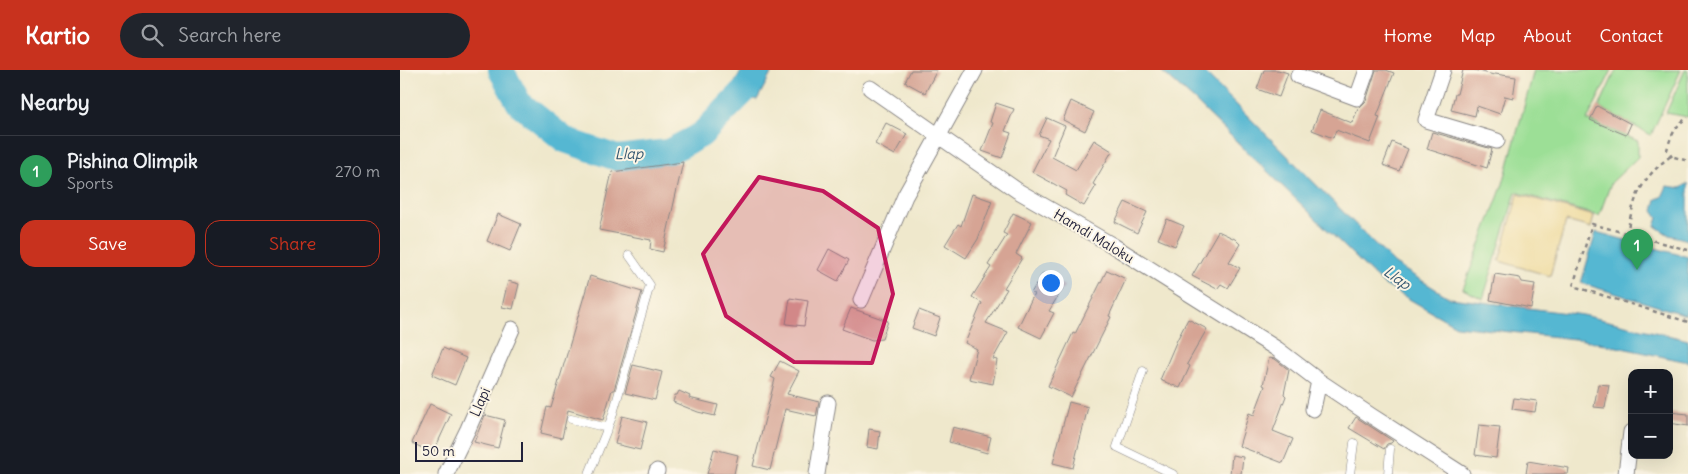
<!DOCTYPE html>
<html lang="en">
<head>
<meta charset="utf-8">
<style>
  :root { --surface:#171b24; --page:#20242c; --text:#f1f3f6; --muted:#9ea1a6; --line:#363941; --accent:#c8321e }
  body { margin:0; font-family:Delius,sans-serif; background:var(--page); color:var(--text) }
  .controls { position:absolute; right:15px; bottom:15px; display:grid; overflow:hidden; border-radius:10px; box-shadow:0 5px 20px #0002 }
  .controls button { width:45px; height:45px; display:grid; place-items:center; padding:0; border:0; border-bottom:1px solid var(--line); background:var(--surface); color:var(--text); font:25px sans-serif }
  .scale { position:absolute; left:15px; bottom:12px; width:108px; box-sizing:border-box; padding-left:5px; border:2px solid #22223b; border-top:0; font-size:14px; line-height:18px; white-space:nowrap; color:#22223b; -webkit-text-stroke:4px #fcf5e5; paint-order:stroke }
  .you { position:absolute; left:650px; top:212px; width:18px; height:18px; margin:-12px; border:4px solid #fff; border-radius:50%; background:#1a73e8; box-shadow:0 0 0 8px #1a73e833 }
  .badge { display:grid; place-items:center; width:32px; height:32px; border-radius:50%; background:var(--accent); color:#fff; font-size:16px; font-weight:700 }
  .pin { position:absolute; translate:-50% -41px; filter:drop-shadow(0 1px 2px #0008) }
  .pin::after { content:''; position:absolute; top:26px; width:18px; height:15px; background:inherit; clip-path:polygon(0 0,100% 0,50% 100%) }
  .list { margin:0; padding:0; list-style:none }
  h2 { display:flex; justify-content:space-between; align-items:center; height:65px; margin:0; padding:0 20px; font-size:21px }
  h2 small { font-size:16px; font-weight:400; color:var(--muted) }
  .list li { display:grid; grid-template-columns:32px 1fr auto; gap:15px; align-items:center; box-sizing:border-box; height:70px; padding:0 20px; border-top:1px solid var(--line) }
  .list b { display:block; font-size:19px; white-space:nowrap }
  .list p { margin:0; font-size:16px; white-space:nowrap; color:var(--muted) }
  .list em { font-size:16px; font-style:normal; color:var(--muted) }
  .actions { display:flex; gap:10px; padding:15px 20px }
  .actions a { flex:1; padding:11px 0; border:1px solid var(--accent); border-radius:15px; text-align:center; font-size:18px; color:var(--accent) }
  .actions .main { background:var(--accent); color:#fff }
  .icon { flex:none; width:28px; height:28px; fill:none; stroke:currentColor; stroke-width:2; stroke-linecap:round; stroke-linejoin:round }
  .map { position:relative; flex:none; width:1288px; height:404px; overflow:hidden }
  header { display:flex; align-items:center; gap:30px; box-sizing:border-box; height:70px; padding:0 25px; background:var(--accent); color:#fff }
  header strong { font-size:24px }
  nav { display:flex; gap:28px; margin-inline-start:auto; font-size:18px }
  .search { width:350px; height:45px; background:var(--page); display:flex; align-items:center; gap:12px; box-sizing:border-box; padding:0 18px; border-radius:28px; color:var(--muted); font-size:19px }
  main { display:flex }
  aside { flex:1; background:var(--surface) }
  .map>svg:first-child { display:block }
  .green { fill:#9cdf96; stroke:#5f8068 }
  .sand { fill:#eeda9e; stroke:#887e6c }
  .water { fill:#54b7d2; stroke:#3b6c86 }
  .lines { fill:none; stroke-linecap:round; stroke-linejoin:round }
  .river { stroke:#54b7d2; stroke-width:26 }
  .building { fill:#d6a494 }
  .service-casing { stroke:#888584; stroke-width:9 }
  .minor-casing { stroke:#888584; stroke-width:17 }
  .path { stroke:#888584; stroke-width:2.5; stroke-dasharray:4 4; stroke-linecap:butt }
  .service { stroke:#fff; stroke-width:8 }
  .minor { stroke:#fff; stroke-width:15 }
  .marked { fill:#c2185b; fill-opacity:0.2; stroke:#c2185b; stroke-width:4; stroke-linejoin:round }
  .labels { text-anchor:middle; stroke-width:4; stroke-linejoin:round; paint-order:stroke }
  .street-label { font-size:14px; fill:#22223b; stroke:#fcf5e5 }
  .water-label { font-size:15px; font-style:italic; fill:#345670; stroke:#fcf5e5 }
</style>
</head>
<body>
<header>
<strong>Kartio</strong>
<div class="search"><svg class="icon" aria-label="search" viewBox="0 0 24 24"><circle cx="10" cy="10" r="6"/><path d="M15 15l6 6"/></svg>Search here</div>
<nav><a>Home</a><a>Map</a><a>About</a><a>Contact</a></nav>
</header>
<main>
<aside>
<h2>Nearby<small></small></h2>
<ul class="list">
<li><span class="badge" style="background:#2e9e5b">1</span><div><b>Pishina Olimpik</b><p>Sports</p></div><em>270 m</em></li>
</ul>
<div class="actions"><a class="main">Save</a><a>Share</a></div>
</aside>
<div class="map">
<svg width="1288" height="404" viewBox="0 0 1288 404">
  <rect width="100%" height="100%" fill="#fcf5e5"/>
  <filter id="ink" filterUnits="userSpaceOnUse"><feTurbulence type="fractalNoise" baseFrequency=".02" numOctaves="2"/><feDisplacementMap in="SourceGraphic" scale="10" xChannelSelector="R" yChannelSelector="G"/><feConvolveMatrix kernelMatrix="1 2 1 2 8 2 1 2 1" color-interpolation-filters="sRGB"/></filter>
  <filter id="wash" filterUnits="userSpaceOnUse"><feTurbulence type="fractalNoise" baseFrequency=".0096" numOctaves="4" result="noise"/><feDisplacementMap in="SourceGraphic" scale="20" xChannelSelector="R" yChannelSelector="G"/><feGaussianBlur stdDeviation="1.12" result="paint"/><feColorMatrix in="noise" values="0 0 0 0 0 0 0 0 0 0 0 0 0 0 0 0 0 1.4 0 .05"/><feComposite in="paint" operator="in"/></filter>
  <g filter="url(#wash)">
    <rect width="100%" height="100%" fill="#efe8cc"/>
    <path class="green" d="M1134 0H1212L1187 50 1238 71V87L1211 113 1199 146 1116 122 1083 229 1063 219 1103 114Z
      M1216 0H1281L1251 65 1199 37Z
      M1285 0H1288V47L1266 43Z"/>
    <path class="sand" d="M1118 124 1194 146 1191 158 1166 151 1150 206 1099 191Z"/>
    <path class="water" d="M342 0H373L357 30 330 21Z
      M760 0H802L995 194 1050 228 1183 245 1288 270V292L1184 270 1056 256 983 214 793 29Z
      M1288 113V170L1269 165 1255 156 1258 148 1253 141 1256 129 1262 127 1267 116 1281 118Z
      M1196 162 1288 187V240L1286 245 1181 213Z"/>
    <g class="lines">
      <path class="river" d="M101 0 119 33 165 70 217 88 268 82 301 65 347 18 357 0"/>
    </g>
    <g id="blocks">
      <path class="building" d="M511 0H537L525 23 505 12Z
        M864 0H878L888 3 879 27 857 19Z
        M976 0H986L994 3 977 46 980 47 970 73 936 60 933 68 912 60 920 40 952 53 958 39 966 31Z
        M1063 0H1074L1094 5 1095 4 1116 7 1113 28 1105 26 1100 44 1077 36 1075 46 1051 40 1055 24H1057Z
        M671 31 694 42 685 61 663 50Z
        M596 33 614 39 605 61 611 63 602 88 582 81 593 53 590 52Z
        M1197 36 1231 54 1226 65 1190 50Z
        M647 48 665 56 652 87 676 100 694 70 712 81 693 114 696 116 684 136 665 125 667 121 632 102 649 69 639 65Z
        M486 53 507 64 495 85 475 74Z
        M1032 62 1092 79 1087 98 1027 79Z
        M992 72 1008 79 999 101 983 95Z
        M283 92 263 182 250 179 251 170 199 160 212 102Z
        M572 124 592 131 578 169 566 188 545 175 558 154 561 156Z
        M725 132 747 142 737 163 715 152Z
        M613 143 632 152 616 184 622 188 604 218 607 219 586 253 608 262 593 289 597 290 593 314 569 309 577 279 565 273 582 233 572 227 591 197 588 195 607 165 603 163Z
        M98 144 121 154 110 181 87 171Z
        M767 149 784 156 775 176 758 169Z
        M818 161 835 169 840 174 829 192 840 198 828 218 821 214 817 219 792 206Z
        M429 179 449 190 438 211 418 200Z
        M707 200 726 209 709 246 711 247 671 327 648 316 673 263 675 264Z
        M643 203 664 216 649 241 654 243 641 268 618 257 634 224 631 223Z
        M1095 204 1120 208 1122 212 1135 214 1131 238 1090 230Z
        M190 206 242 222 214 320H212L203 350 168 340 162 368 141 363 147 337 151 338Z
        M108 211 119 214 113 239 102 237Z
        M390 228 408 231 404 256 386 254Z
        M451 238 488 251 482 269 472 270 442 259Z
        M519 240 540 248 534 266 512 258Z
        M788 249 807 259 787 294 790 296 780 318 760 310 777 270Z
        M43 278 66 288 55 315 32 305Z
        M869 288 875 289 889 300 884 324 886 326 873 361 893 369 883 393 839 376 849 343 854 345 865 316 863 315Z
        M380 291 399 301 387 324 419 332 416 346 385 339 370 400 353 396 375 309 371 307Z
        M233 295 262 302 255 330 225 323Z
        M1198 314 1209 315 1205 338 1194 337Z
        M279 321 290 326 289 328 318 335 315 346 298 342 273 332 275 325H277Z
        M1114 328 1137 331 1135 342 1112 339Z
        M669 332 688 337 673 398 653 393Z
        M30 334 51 344 33 383 12 373Z
        M1269 342 1288 344V356L1269 353Z
        M85 345 105 350 98 378 74 372Z
        M222 346 247 352 240 380 215 374Z
        M956 347 993 371 991 373 987 374 984 379 949 358Z
        M1079 355 1100 357 1096 388 1075 385Z
        M553 357 591 367 587 383 549 372Z
        M469 359 480 361 478 379 467 377Z
        M314 379 338 385 334 404H307Z
        M832 385 843 387 841 404H830Z
        M1128 391 1169 398 1168 404H1126Z"/>
    </g>
  </g>
  <g filter="url(#ink)">
    <use href="#blocks" fill-opacity="0" stroke="#888584" stroke-width="1"/>
    <g class="lines">
      <defs>
        <path id="service" d="M743 301 717 377 773 404
          M171 349 208 358
          M189 404 212 347 250 215 229 185
          M950 404 954 373
          M988 404 990 379"/>
        <path id="minor" d="M1043 0 1026 50 1097 71
          M898 6 957 28 967 0
          M470 18 618 121 712 175 877 279 919 311 970 345 1062 404
          M461 230 505 126 575 0
          M913 339 919 311
          M46 404 68 359 112 259
          M256 404 257 401
          M417 404 428 333
          M1226 404 1231 362"/>
      </defs>
      <use href="#service" class="service-casing"/>
      <use href="#minor" class="minor-casing"/>
      <path class="path" d="M1272 87 1267 80C1270 68 1276 53 1288 48
        M1227 164C1233 128 1241 108 1271 86L1288 91
        M1288 180 1192 154 1173 216 1288 252"/>
      <use href="#service" class="service"/>
      <use href="#minor" class="minor"/>
    </g>
  </g>
  <path class="marked" d="M359 107 423 121 478 158 493 224 472 293 394 292 326 246 303 184Z"/>
  <g class="labels">
    <g class="street-label">
      <text transform="translate(694 166) rotate(31)" y="5">Hamdi Maloku</text>
      <text transform="translate(80 332) rotate(-66)" y="5">Llapi</text>
    </g>
    <g class="water-label">
      <text transform="translate(229 84) rotate(-1)" y="5">Llap</text>
      <text transform="translate(997 208) rotate(35)" y="5">Llap</text>
    </g>
  </g>
</svg>
<div class="controls">
<button>+</button>
<button>−</button>
</div>
<div class="scale">50 m</div>
<div class="you"></div>
<div class="pin badge" style="left:1237px;top:200px;background:#2e9e5b">1</div>
</div>
</main>
</body>
</html>
